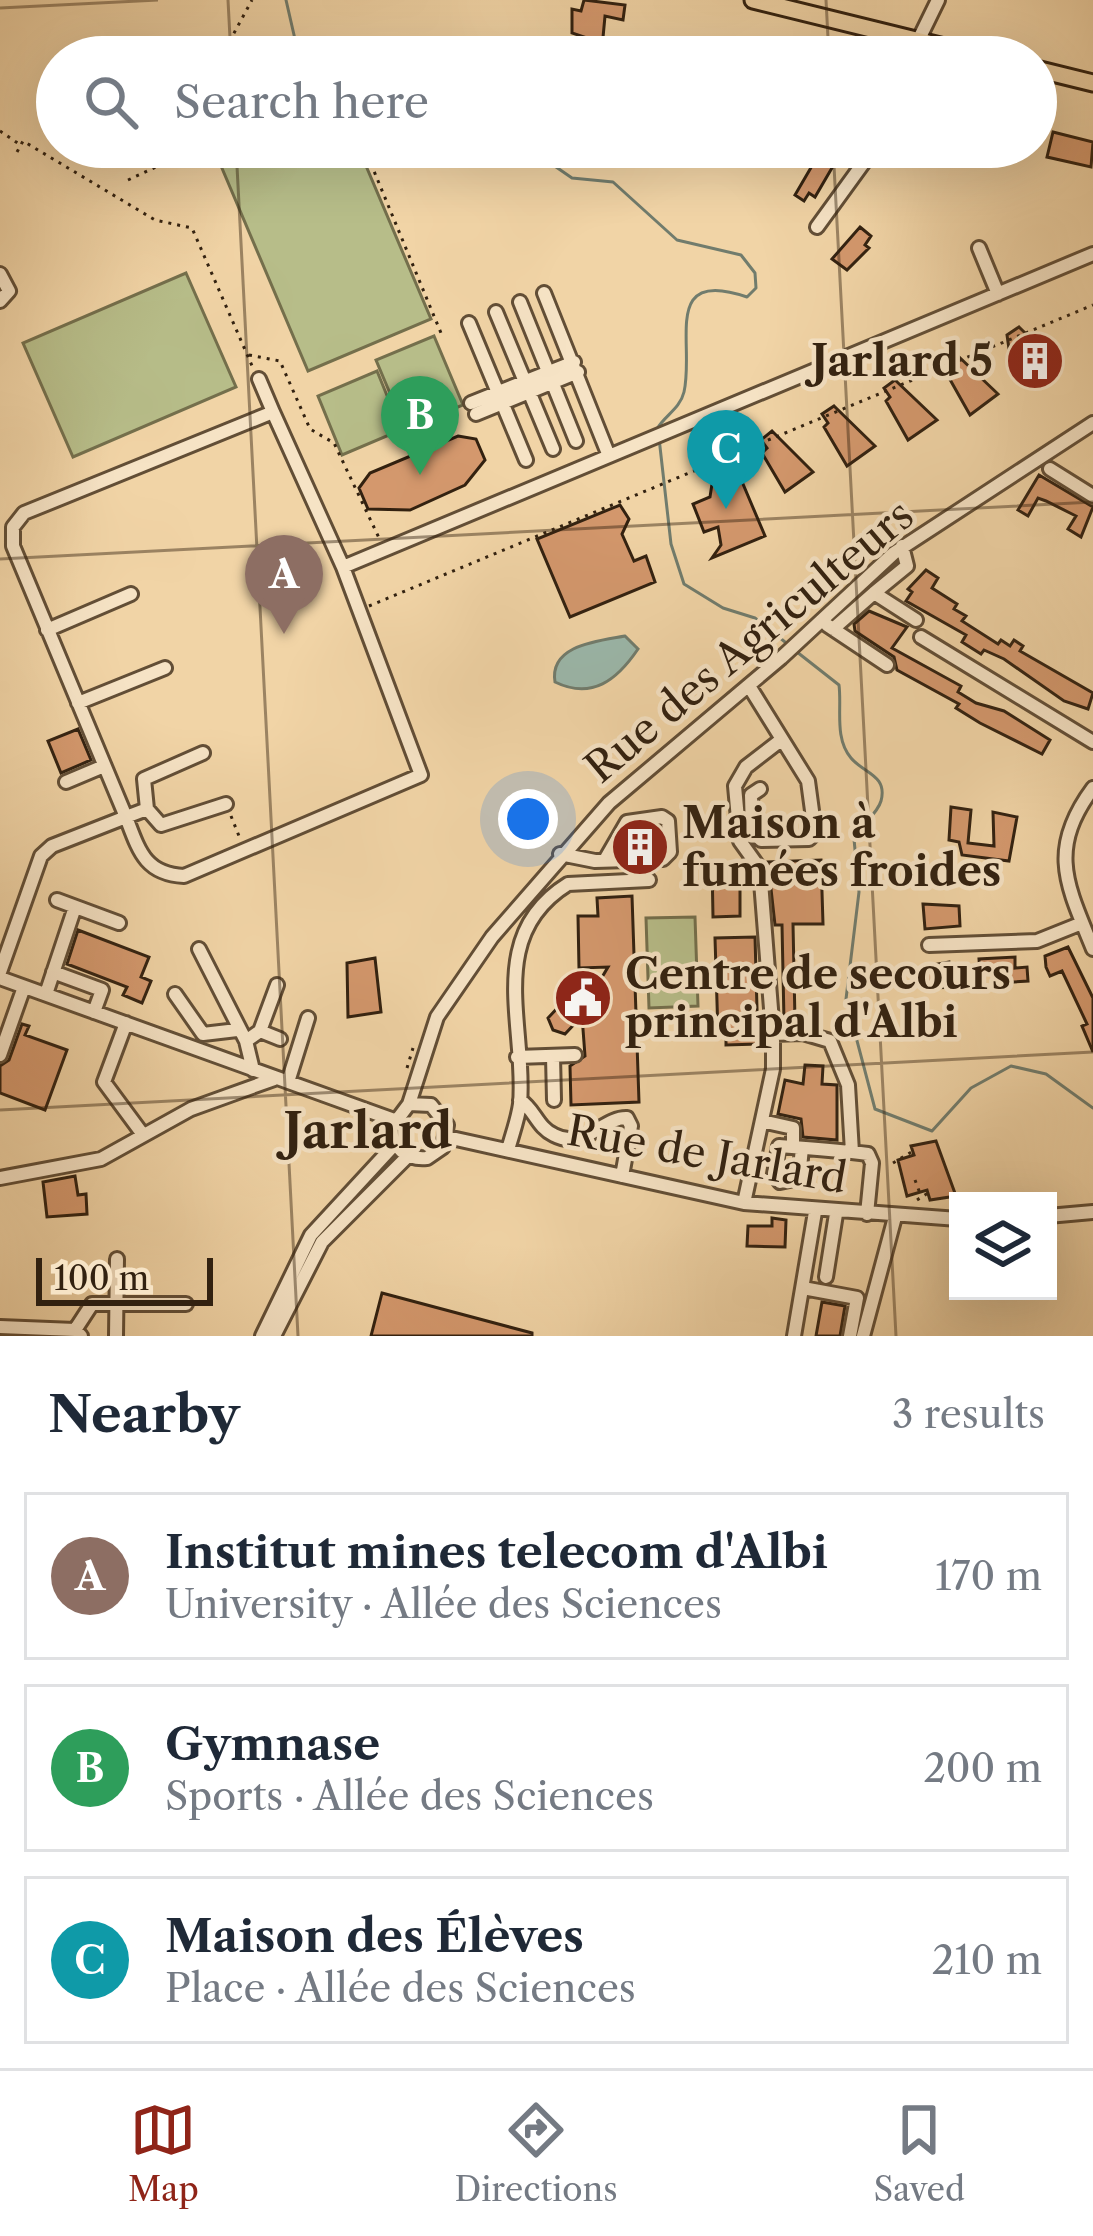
<!DOCTYPE html>
<html lang="en">
<head>
<meta charset="utf-8">
<style>
  :root { --surface:#fff; --page:#f6f6f7; --text:#1f2937; --muted:#747a83; --line:#e0e1e3; --accent:#8f2418 }
  body { margin:0; font-family:"Libre Caslon Text",serif; background:var(--page); color:var(--text) }
  .controls { position:absolute; right:36px; bottom:36px; display:grid; overflow:hidden; border-radius:0px; box-shadow:0 12px 48px #0002 }
  .controls button { width:108px; height:108px; display:grid; place-items:center; padding:0; border:0; border-bottom:3px solid var(--line); background:var(--surface); color:var(--text); font:60px sans-serif }
  .scale { position:absolute; left:36px; bottom:30px; width:177px; box-sizing:border-box; padding-left:12px; border:6px solid #322110; border-top:0; font-size:33px; line-height:42px; white-space:nowrap; color:#322110; -webkit-text-stroke:9px #f6e3c5; paint-order:stroke }
  .you { position:absolute; left:528px; top:819px; width:42px; height:42px; margin:-30px; border:9px solid #fff; border-radius:50%; background:#1a73e8; box-shadow:0 0 0 18px #1a73e833 }
  .badge { display:grid; place-items:center; width:78px; height:78px; border-radius:50%; background:var(--accent); color:#fff; font-size:39px; font-weight:700 }
  .pin { position:absolute; translate:-50% -99px; filter:drop-shadow(0 3px 6px #0008) }
  .pin::after { content:''; position:absolute; top:63px; width:42px; height:36px; background:inherit; clip-path:polygon(0 0,100% 0,50% 100%) }
  .list { margin:0; padding:0; list-style:none }
  h2 { display:flex; justify-content:space-between; align-items:center; height:156px; margin:0; padding:0 48px; font-size:51px }
  h2 small { font-size:39px; font-weight:400; color:var(--muted) }
  .list li { display:grid; grid-template-columns:78px 1fr auto; gap:36px; align-items:center; box-sizing:border-box; height:168px; margin:0 24px 24px; padding:0 24px; border:3px solid var(--line); border-radius:0px }
  .list b { display:block; font-size:45px; white-space:nowrap }
  .list p { margin:0; font-size:39px; white-space:nowrap; color:var(--muted) }
  .list em { font-size:39px; font-style:normal; color:var(--muted) }
  .icon { flex:none; width:66px; height:66px; fill:none; stroke:currentColor; stroke-width:2; stroke-linecap:round; stroke-linejoin:round }
  .map { position:relative; flex:none; width:1093px; height:1336px; overflow:hidden }
  .search { position:absolute; background:var(--surface); box-shadow:0 12px 48px #0002; left:36px; right:36px; top:36px; height:132px; display:flex; align-items:center; gap:30px; box-sizing:border-box; padding:0 42px; border-radius:66px; color:var(--muted); font-size:45px }
  .sheet { height:732px; background:var(--surface) }
  nav { display:flex; justify-content:space-around; align-items:center; box-sizing:border-box; height:168px; border-top:3px solid var(--line); background:var(--surface); font-size:33px; color:var(--muted) }
  nav a { display:grid; justify-items:center; gap:6px }
  nav .on { color:var(--accent) }
  .map>svg:first-child { display:block }
  .green { fill:#b7bd89; stroke:#746f4c; stroke-width:3 }
  .water { fill:#9bb8ab; stroke:#717c6d; stroke-width:3 }
  .lines { fill:none; stroke-linecap:round; stroke-linejoin:round }
  .stream { stroke:#717c6d; stroke-width:3 }
  .building { fill:#d4986d; stroke:#322110; stroke-width:3 }
  .minor-casing { stroke:#624e36; stroke-width:18 }
  .major-casing { stroke:#322110; stroke-width:21 }
  .path { stroke:#322110; stroke-width:3; stroke-dasharray:3 6; stroke-linecap:butt }
  .minor { stroke:#f6e3c5; stroke-width:12 }
  .major { stroke:#f1d4a6; stroke-width:15 }
  .ticks { fill:none; stroke:#322110; stroke-width:3; stroke-opacity:0.45 }
  .labels { text-anchor:middle; stroke-width:9; stroke-linejoin:round; paint-order:stroke }
  .poi-label { font-size:42px; font-weight:bold; fill:#322110; stroke:#f6e3c5; text-anchor:start }
  .street-label { font-size:42px; fill:#322110; stroke:#f6e3c5 }
  .quarter-label { font-size:48px; font-weight:bold; fill:#322110; stroke:#f6e3c5 }
</style>
</head>
<body>
<div class="map">
<svg width="1093" height="1336" viewBox="0 0 1093 1336">
  <rect width="100%" height="100%" fill="#f1d4a6"/>
  <filter id="stains"><feTurbulence type="fractalNoise" baseFrequency=".00167" numOctaves="4"/><feColorMatrix values="0 0 0 0 .2 0 0 0 0 .09 0 0 0 0 .02 0 0 0 .5 -.17"/></filter>
  <radialGradient id="worn" r=".72"><stop offset=".6" stop-color="#630" stop-opacity="0"/><stop offset="1" stop-color="#630" stop-opacity=".3"/></radialGradient>
  <path class="green" d="M213 147H358L431 319 308 371Z
    M186 273 236 387 73 457 23 343Z
    M434 336 463 405 405 429 376 360Z
    M377 371 401 430 342 455 318 396Z
    M695 917 698 1006 649 1008 646 918Z"/>
  <path class="water" d="M625 636 638 649C617 680 592 700 555 682 549 645 598 641 625 636Z"/>
  <g class="lines">
    <path class="stream" d="M286 0 297 48 305 57
      M527 147 572 178 613 182 677 240 741 255 755 273 756 288 747 297C661 267 695 344 684 392 680 409 664 416 657 429
      M659 438 671 544 684 584 723 608 755 618 790 646
      M797 652 839 685C842 708 834 738 851 758 863 773 888 775 881 801 877 815 860 825 854 839L859 892 846 999 875 1109 932 1131 971 1088 1011 1066 1046 1074 1093 1108"/>
  </g>
  <path class="building" d="M584 0 625 5 623 20 605 16 602 48 622 57H566L596 41 572 33V9L581 11Z
    M1053 132 1093 142 1091 167 1047 157Z
    M823 147H835L830 157 836 161 815 197 809 193 804 201 795 195Z
    M860 227 871 236 865 245 869 248 847 270 832 259Z
    M1019 327 1060 367 1048 381 1031 387 1009 349 1007 335Z
    M957 355 998 394 970 415 948 376 946 363Z
    M895 380 937 420 908 440 886 401 890 397 884 388Z
    M834 406 875 446 847 466 824 427 828 423 822 414Z
    M772 431 813 472 785 492 762 453 767 448 761 440Z
    M458 436 476 439 485 460 465 485 410 510 368 509 359 488 370 473Z
    M732 458 765 536 712 558 721 545 718 527 704 532 693 504 710 497 712 484 704 470Z
    M1039 475 1093 507 1081 537 1068 529 1076 516 1046 501 1038 498 1028 516 1018 510Z
    M620 505 629 519 622 534 634 561 646 556 655 582 570 617 537 539Z
    M926 570 938 578 932 588 957 604 954 609 966 616 962 621 998 644 1001 640 1010 646 1014 640 1023 646 1020 651 1093 693 1088 709 1064 701 1004 659 984 650 981 654 962 642 966 635 906 601 912 592 908 589Z
    M869 611 907 627 892 648 961 686 958 692 976 703 1004 711 1050 740 1042 754 980 723 956 708 959 704 897 670 894 657 855 631 854 624Z
    M78 729 91 760 61 773 48 741Z
    M951 807 971 810 968 843 994 846 993 812 1017 817 1009 861 962 855 959 842 949 840Z
    M821 860 823 924H793L795 1021H784L782 925H775L768 862Z
    M712 863H740V916L713 917Z
    M632 896 639 1102 571 1105 570 1066 585 1056 582 1016 565 1034 553 1030 548 1018 563 1002 588 1001 608 967 579 968 578 916H598L597 898Z
    M923 904 959 906 960 926 925 929Z
    M78 930 149 957 141 977 151 981 142 1003 123 995 127 987 67 964Z
    M755 937 758 1044 726 1045V1033L718 1034 715 938Z
    M1068 947 1093 998V1052L1082 1026 1087 1024 1062 971 1050 976 1046 967 1045 956Z
    M1015 957V968L1027 967 1028 981 998 983 991 974 980 975 979 959Z
    M375 958 381 1012 348 1017 347 963Z
    M949 962 950 969 962 968 963 987 928 988 927 966Z
    M22 1024 29 1026 25 1035 67 1050 45 1110 0 1093V1066L9 1060Z
    M805 1065 823 1066 822 1084 837 1085V1140L803 1137 801 1119 778 1114 785 1080 803 1084Z
    M936 1141 956 1196 930 1200 927 1190 907 1196 898 1160 914 1155 911 1146Z
    M75 1176 78 1195 86 1194 87 1214 47 1217 43 1182Z
    M772 1218 786 1220 785 1247 747 1246 748 1226H772Z
    M382 1293 532 1333V1336H371Z
    M822 1302 845 1306 840 1336H816Z"/>
  <g class="lines">
    <defs>
      <path id="minor" d="M918 41 938 0
        M817 227 875 147
        M979 248 998 294
        M0 274 9 291 0 301
        M544 293 609 456
        M520 302 576 441
        M496 312 553 449
        M469 323 526 460
        M259 379 273 412
        M471 403 574 362
        M476 414 578 372
        M1050 469 1093 496
        M343 567 1093 254
        M874 593 907 566 902 546
        M827 625 887 665
        M833 629 874 593 916 620
        M47 630 131 594
        M921 637 1093 742
        M749 686 808 781 815 833 809 839 761 840 752 831 751 795 760 789
        M78 703 165 668
        M66 782 104 766
        M1093 788C1047 850 1067 885 1093 949
        M147 809 144 779 203 753
        M560 854 595 861 663 859 670 852 668 821 662 817 627 822 605 860
        M57 900 119 923
        M929 945 1037 941 1082 923
        M199 949 246 1041 253 1070
        M0 972 41 856 52 846 126 817 13 546V527L24 513 273 412 343 567 421 775 184 876C145 874 139 851 126 817L147 809 161 825 226 804
        M53 972 102 990 94 1012
        M0 978 394 1120
        M46 994 75 907
        M175 994 203 1034 237 1030
        M126 1023 104 1082 141 1132
        M260 1031 280 1039
        M773 1034 803 1033 830 1041 848 1085 852 1152
        M246 1041 260 1031 277 985
        M0 1055 24 987
        M553 1056 554 1100
        M517 1057 575 1055
        M288 1082 308 1018
        M520 1100C535 1110 537 1127 554 1135 584 1151 603 1117 627 1118L631 1126 622 1176
        M409 1104 431 1105 447 1125 443 1147 427 1158C407 1160 392 1148 391 1128L409 1104 437 1017 492 937 609 803 781 658 894 553 1093 423
        M762 1121 793 1128V1147
        M447 1137 744 1203 958 1219
        M802 1148 799 1178 780 1182 774 1174 779 1146C808 1148 838 1150 868 1154L872 1163 867 1214
        M508 1150C512 1135 518 1119 520 1104 527 1027 484 936 568 884L649 880
        M0 1178 101 1159 191 1109 274 1079
        M744 1203 773 1069V1034L760 869 740 841 735 786 746 767 781 740
        M1048 1216 1093 1212
        M826 1277 836 1214
        M803 1288 857 1298 850 1336
        M0 1327 75 1330 81 1336
        M75 1330 92 1304H186
        M116 1336 117 1259
        M262 1336 311 1235 395 1144
        M274 1336 322 1242 408 1156
        M794 1336 815 1212
        M863 1336 895 1217"/>
      <path id="major" d="M753 0 985 57
        M1036 69 1093 83"/>
    </defs>
    <use href="#minor" class="minor-casing"/>
    <use href="#major" class="major-casing"/>
    <path class="path" d="M221 57 252 0
      M0 131 19 144
      M364 147 441 333
      M17 152 23 141 155 220 192 228 253 368
      M128 180 156 167 175 147
      M249 355 280 361 310 429 334 443 380 540
      M369 606 1093 305
      M231 816 241 841
      M407 1068 413 1048
      M893 1163 913 1151
      M915 1180 921 1196
      M917 1200 928 1193"/>
    <use href="#minor" class="minor"/>
    <use href="#major" class="major"/>
  </g>
  <path class="ticks" d="M228 0 231 57M826 0 829 57M0 8 158 0M236 147 298 1336M833 147 896 1336M0 559 1093 502M0 1110 1093 1052"/>
  <defs>
    <symbol id="building-disc" viewBox="-11 -11 22 22"><circle r="9.5" fill="#8f2418" stroke="#f6e3c5"/><path d="M-4-6H4V6H1V3H-1V6H-4ZM-2.5-4.3h1.7v1.8h-1.7ZM.8-4.3h1.7v1.8H.8ZM-2.5-1h1.7V.8h-1.7ZM.8-1h1.7V.8H.8Z" fill="#fff"/></symbol>
    <symbol id="civic-disc" viewBox="-11 -11 22 22"><circle r="9.5" fill="#8f2418" stroke="#f6e3c5"/><path d="M-.6-6.5H3V-4.5H.6V-3L4-1V1h2V6H-6V1h2V-1L-.6-3ZM-1.2 2.5V6h2.4V2.5Z" fill="#fff"/></symbol>
  </defs>
  <g fill-rule="evenodd">
    <use href="#building-disc" x="1002" y="328" width="66" height="66"/>
    <use href="#building-disc" x="607" y="814" width="66" height="66"/>
    <use href="#civic-disc" x="550" y="965" width="66" height="66"/>
  </g>
  <g class="labels">
    <g class="poi-label">
      <text x="993" y="376" text-anchor="end">Jarlard 5</text>
      <text x="682" y="838">Maison à<tspan x="682" dy="48">fumées froides</tspan></text>
      <text x="625" y="989">Centre de secours<tspan x="625" dy="48">principal d'Albi</tspan></text>
    </g>
    <g class="street-label">
      <text transform="translate(749 641) rotate(-40)" y="15">Rue des Agriculteurs</text>
      <text transform="translate(707 1154) rotate(10)" y="15">Rue de Jarlard</text>
    </g>
    <g class="quarter-label">
      <text x="368" y="1148">Jarlard</text>
    </g>
  </g>
  <rect width="100%" height="100%" filter="url(#stains)"/>
  <rect width="100%" height="100%" fill="url(#worn)"/>
</svg>
<div class="controls">
<button><svg class="icon" aria-label="layers" viewBox="0 0 24 24"><path d="M12 4l9 5-9 5-9-5zM3 14l9 5 9-5"/></svg></button>
</div>
<div class="scale">100 m</div>
<div class="you"></div>
<div class="pin badge" style="left:284px;top:634px;background:#8d6e63">A</div>
<div class="pin badge" style="left:420px;top:475px;background:#2e9e5b">B</div>
<div class="pin badge" style="left:726px;top:509px;background:#0f9aa8">C</div>
<div class="search"><svg class="icon" aria-label="search" viewBox="0 0 24 24"><circle cx="10" cy="10" r="6"/><path d="M15 15l6 6"/></svg>Search here</div>
</div>
<section class="sheet">
<h2>Nearby<small>3 results</small></h2>
<ul class="list">
<li><span class="badge" style="background:#8d6e63">A</span><div><b>Institut mines telecom d'Albi</b><p>University · Allée des Sciences</p></div><em>170 m</em></li>
<li><span class="badge" style="background:#2e9e5b">B</span><div><b>Gymnase</b><p>Sports · Allée des Sciences</p></div><em>200 m</em></li>
<li><span class="badge" style="background:#0f9aa8">C</span><div><b>Maison des Élèves</b><p>Place · Allée des Sciences</p></div><em>210 m</em></li>
</ul>
</section>
<nav>
<a class="on"><svg class="icon" aria-label="map" viewBox="0 0 24 24"><path d="M3 6l6-2 6 2 6-2v14l-6 2-6-2-6 2zM9 4v14M15 6v14"/></svg>Map</a>
<a><svg class="icon" aria-label="directions" viewBox="0 0 24 24"><path d="M12 3l9 9-9 9-9-9zM9 14v-3h6M13 9l2 2-2 2"/></svg>Directions</a>
<a><svg class="icon" aria-label="saved" viewBox="0 0 24 24"><path d="M7 4h10v16l-5-4-5 4z"/></svg>Saved</a>
</nav>
</body>
</html>
